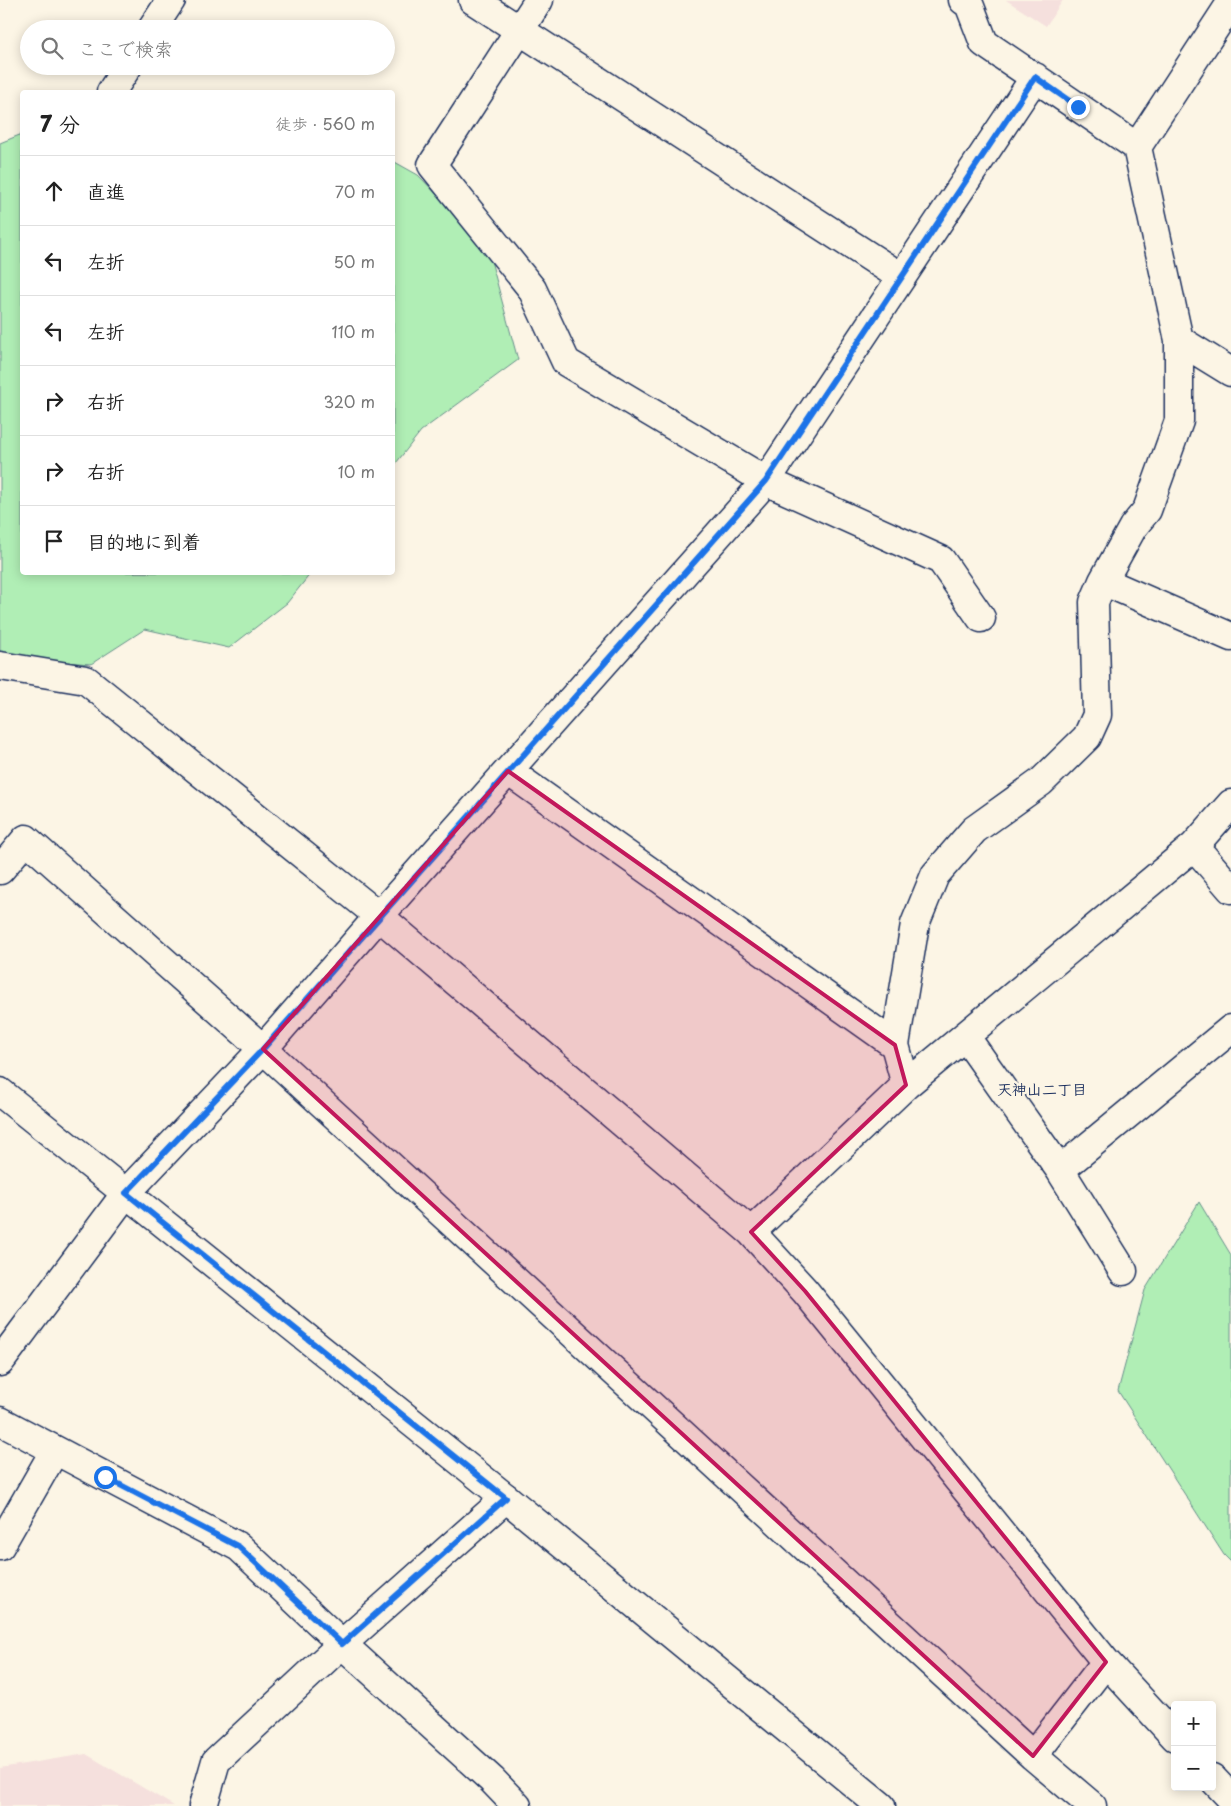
<!DOCTYPE html>
<html lang="ja">
<head>
<meta charset="utf-8">
<style>
  :root { --surface:#fff; --page:#f2f2f2; --text:#222; --muted:#767676; --line:#e0e0e0 }
  body { margin:0; font-family:"Playpen Sans","Klee One",sans-serif; background:var(--page); color:var(--text) }
  .controls { position:absolute; right:15px; bottom:15px; display:grid; overflow:hidden; border-radius:5px; box-shadow:0 2px 12px #0003 }
  .controls button { width:45px; height:45px; display:grid; place-items:center; padding:0; border:0; border-bottom:1px solid var(--line); background:var(--surface); color:var(--text); font:25px sans-serif }
  .stop { position:absolute; width:15px; height:15px; margin:-11px; border:4px solid #1a73e8; border-radius:50%; background:#fff }
  .stop.end { background:#1a73e8; border-color:#fff; box-shadow:0 1px 5px #0008 }
  .list { margin:0; padding:0; list-style:none }
  h2 { display:flex; justify-content:space-between; align-items:center; height:65px; margin:0; padding:0 20px; font-size:21px }
  h2 small { font-size:16px; font-weight:400; color:var(--muted) }
  .list li { display:grid; grid-template-columns:32px 1fr auto; gap:15px; align-items:center; box-sizing:border-box; height:70px; padding:0 20px; border-top:1px solid var(--line) }
  .list b { display:block; font-size:19px; white-space:nowrap }
  .list em { font-size:16px; font-style:normal; color:var(--muted) }
  .icon { flex:none; width:28px; height:28px; fill:none; stroke:currentColor; stroke-width:2; stroke-linecap:round; stroke-linejoin:round }
  .map { position:relative; flex:none; width:1231px; height:1806px; overflow:hidden }
  .search { position:absolute; background:var(--surface); box-shadow:0 2px 12px #0003; left:20px; top:20px; width:375px; height:55px; display:flex; align-items:center; gap:12px; box-sizing:border-box; padding:0 18px; border-radius:28px; color:var(--muted); font-size:19px }
  .panel { position:absolute; background:var(--surface); box-shadow:0 2px 12px #0003; left:20px; top:90px; width:375px; height:485px; border-radius:5px }
  .map>svg:first-child { display:block }
  .built { fill:#f5e0dd }
  .green { fill:#b0eeb5; stroke:#668e8a }
  .lines { fill:none; stroke-linecap:round; stroke-linejoin:round }
  .minor-casing { stroke:#1b2f5e; stroke-width:31 }
  .tertiary-casing { stroke:#1b2f5e; stroke-width:31 }
  .minor { stroke:#fcf5e5; stroke-width:28 }
  .tertiary { stroke:#fcf5e5; stroke-width:28 }
  .route { stroke:#1a73e8; stroke-width:6 }
  .marked { fill:#c2185b; fill-opacity:0.2; stroke:#c2185b; stroke-width:4; stroke-linejoin:round }
  .labels { text-anchor:middle; stroke-width:5; stroke-linejoin:round; paint-order:stroke }
  .neighbourhood-label { font-size:15px; font-weight:bold; fill:#1b2f5e; stroke:#fcf5e5 }
</style>
</head>
<body>
<div class="map">
<svg width="1231" height="1806" viewBox="0 0 1231 1806">
  <rect width="100%" height="100%" fill="#fcf5e5"/>
  <filter id="ink" filterUnits="userSpaceOnUse"><feTurbulence type="fractalNoise" baseFrequency=".02" numOctaves="2"/><feDisplacementMap in="SourceGraphic" scale="10" xChannelSelector="R" yChannelSelector="G"/><feConvolveMatrix kernelMatrix="1 2 1 2 8 2 1 2 1" color-interpolation-filters="sRGB"/></filter>
  <g filter="url(#ink)">
    <path class="built" d="M1006 0H1063L1046 26Z
      M86 1754 174 1806H0V1768Z"/>
    <path class="green" d="M22 134V572L311 573 287 603 229 648 145 629 91 664 0 657V143Z
      M393 161 418 175 487 246 518 360 421 431 393 467Z
      M1199 1202 1231 1255V1562L1224 1555 1118 1391 1145 1290Z"/>
    <g class="lines">
      <defs>
        <path id="minor" d="M473 0 901 277
          M539 0 432 165 532 289 566 362 766 481 941 560 981 618
          M963 0 969 4 984 43 1137 147 1231 3
          M152 29 171 0
          M111 92 128 66
          M1137 147 1179 340 1231 372
          M1103 581 1231 637
          M0 666 86 680 379 916 766 481 1035 77
          M508 771 895 1045
          M1194 846 1231 889
          M0 870 26 839 263 1049 1033 1756
          M965 1036 1060 1170 1123 1271
          M906 1085 895 1045 915 924 935 875 974 830 1041 782 1087 737 1097 715 1094 602 1103 581 1133 527 1147 510 1179 421V340
          M1060 1170 1231 1029
          M751 1232 906 1085 1194 846 1231 804
          M0 1362 126 1193 263 1049 379 916 751 1232 805 1291 1106 1662 1033 1756 1092 1806
          M0 1421 239 1547 342 1644 492 1780 517 1806
          M0 1546 55 1450
          M1106 1662 1175 1737
          M1212 1778 1231 1798
          M203 1806 216 1761 342 1644 506 1498"/>
        <path id="tertiary" d="M0 1092 506 1498 881 1806"/>
      </defs>
      <use href="#minor" class="minor-casing"/>
      <use href="#tertiary" class="tertiary-casing"/>
      <use href="#minor" class="minor"/>
      <use href="#tertiary" class="tertiary"/>
    </g>
  </g>
  <g class="lines" filter="url(#ink)">
    <path class="route" d="M105 1477 239 1547 342 1644 506 1498 126 1193 263 1049 766 481 1035 77 1078 107"/>
  </g>
  <path class="marked" d="M508 771 895 1045 906 1085 751 1232 805 1291 1106 1662 1033 1756 263 1049Z"/>
  <g class="labels">
    <g class="neighbourhood-label">
      <text x="1042" y="1095">天神山二丁目</text>
    </g>
  </g>
</svg>
<div class="controls">
<button>+</button>
<button>−</button>
</div>
<div class="stop" style="left:105px;top:1477px"></div>
<div class="stop end" style="left:1078px;top:107px"></div>
<div class="search"><svg class="icon" aria-label="search" viewBox="0 0 24 24"><circle cx="10" cy="10" r="6"/><path d="M15 15l6 6"/></svg>ここで検索</div>
<section class="panel">
<h2>7 分<small>徒歩 · 560 m</small></h2>
<ul class="list">
<li><svg class="icon" aria-label="ahead" viewBox="0 0 24 24"><path d="M12 20V5M6 11l6-6 6 6"/></svg><div><b>直進</b></div><em>70 m</em></li>
<li><svg class="icon" aria-label="left" viewBox="0 0 24 24"><path d="M17 20v-9H6M10 6l-5 5 5 5"/></svg><div><b>左折</b></div><em>50 m</em></li>
<li><svg class="icon" aria-label="left" viewBox="0 0 24 24"><path d="M17 20v-9H6M10 6l-5 5 5 5"/></svg><div><b>左折</b></div><em>110 m</em></li>
<li><svg class="icon" aria-label="right" viewBox="0 0 24 24"><path d="M7 20v-9h11M14 6l5 5-5 5"/></svg><div><b>右折</b></div><em>320 m</em></li>
<li><svg class="icon" aria-label="right" viewBox="0 0 24 24"><path d="M7 20v-9h11M14 6l5 5-5 5"/></svg><div><b>右折</b></div><em>10 m</em></li>
<li><svg class="icon" aria-label="arrive" viewBox="0 0 24 24"><path d="M6 21V4h12l-3 4 3 4H6"/></svg><div><b>目的地に到着</b></div></li>
</ul>
</section>
</div>
</body>
</html>
